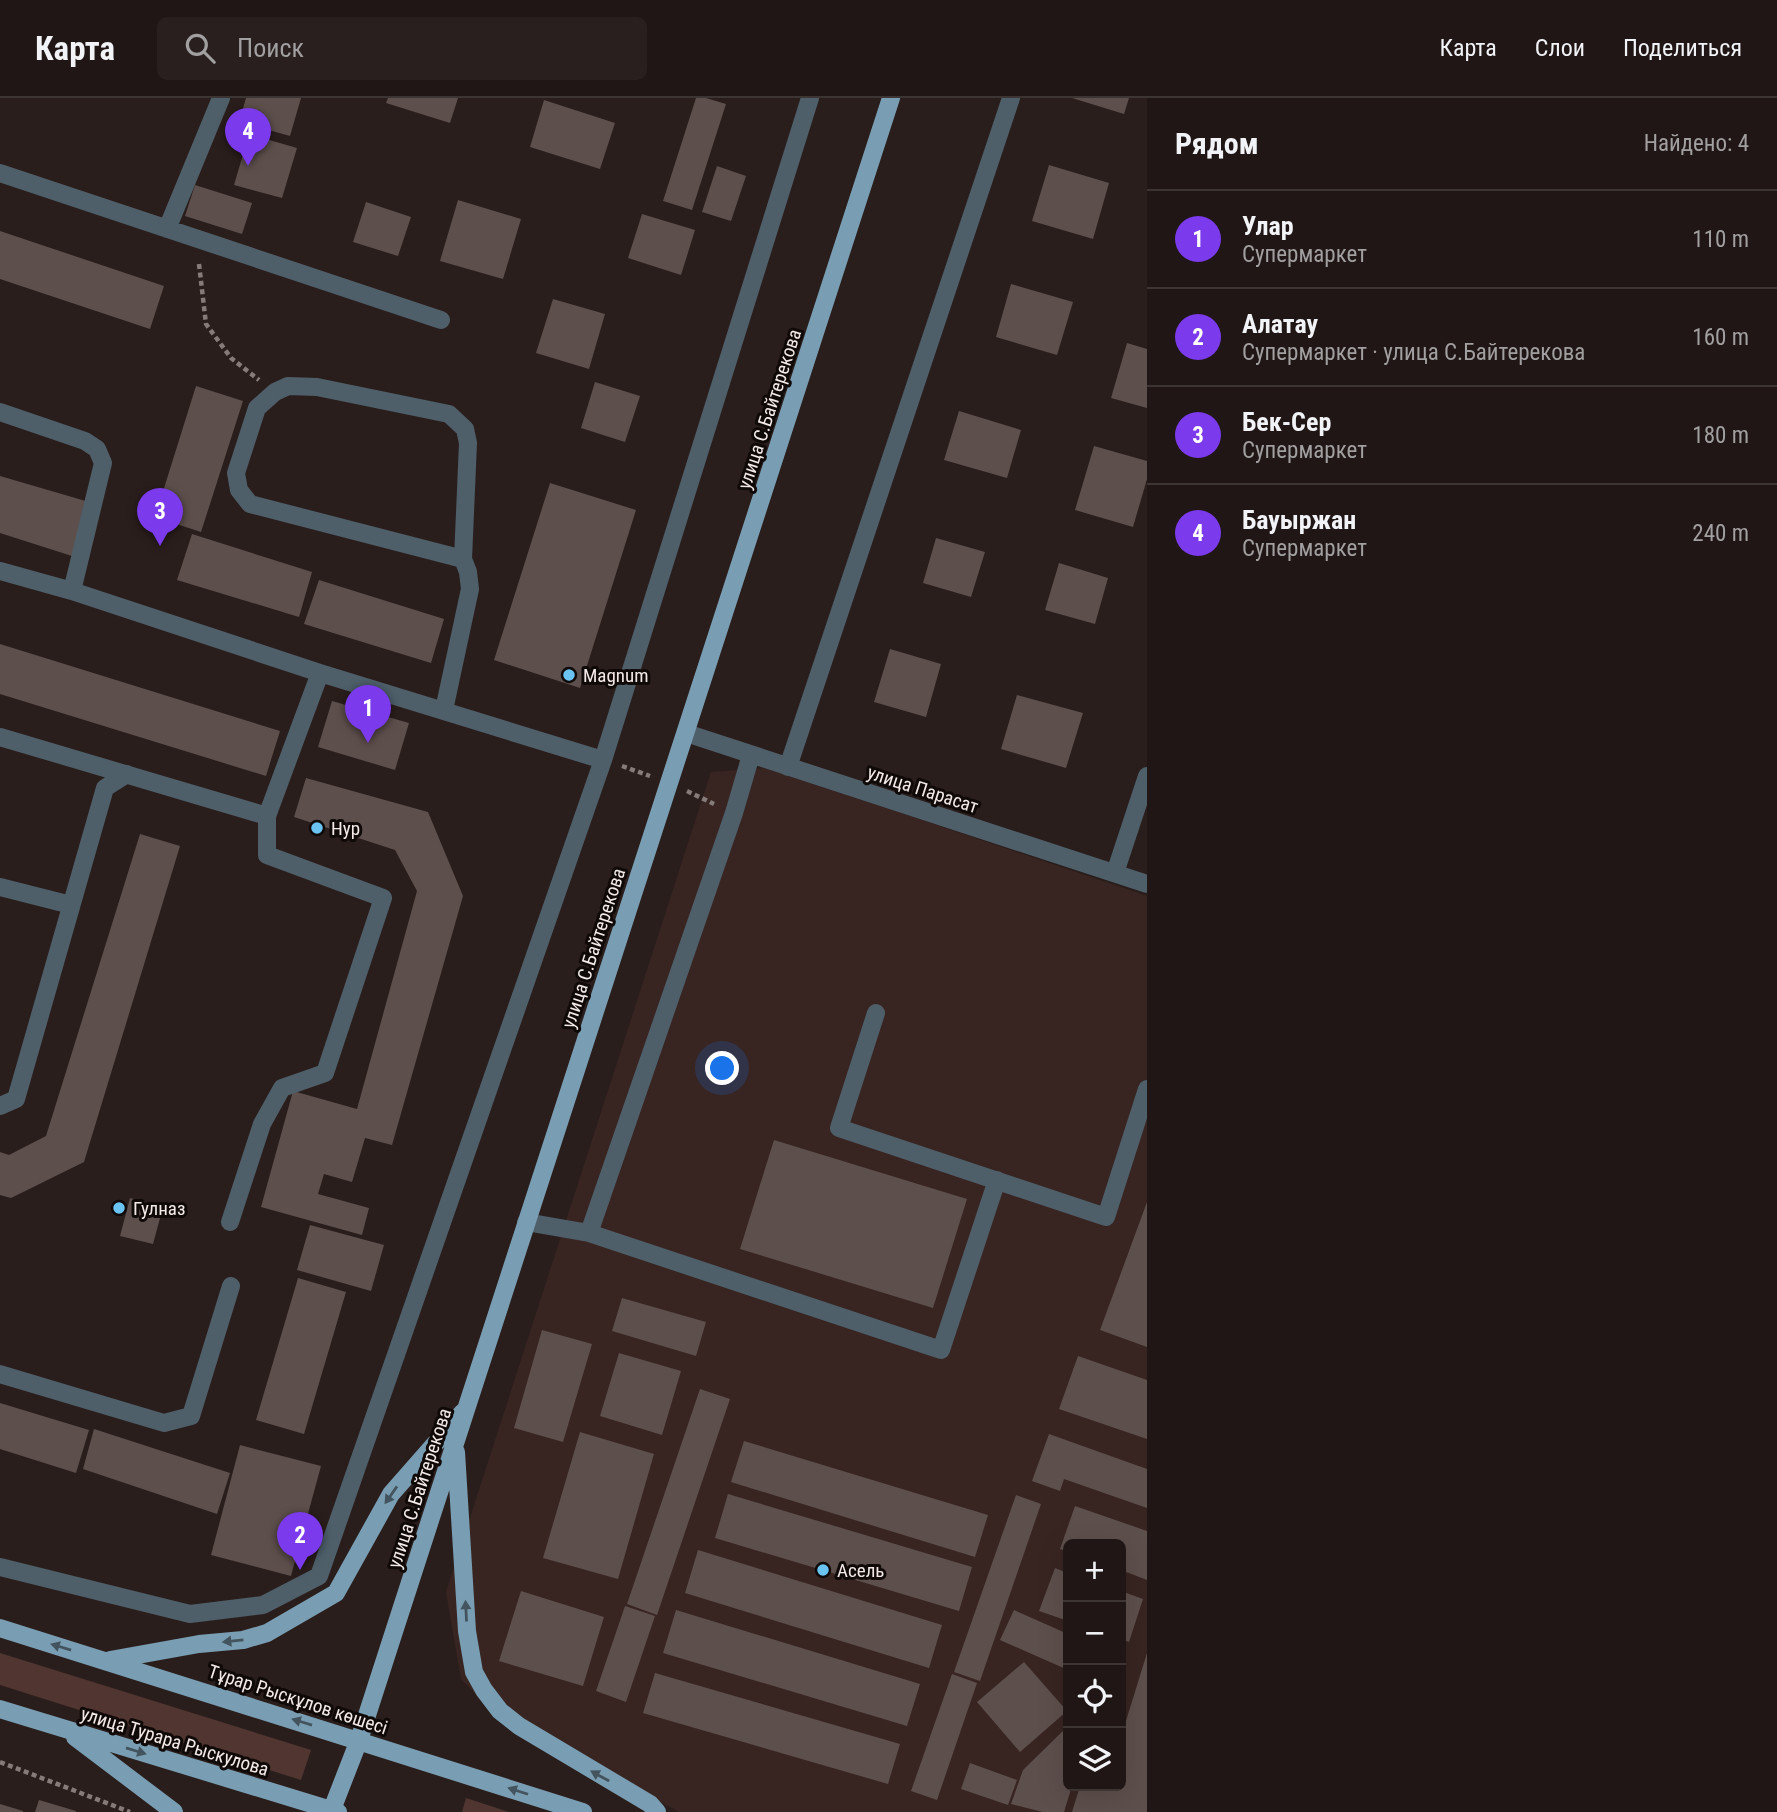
<!DOCTYPE html>
<html lang="ru">
<head>
<meta charset="utf-8">
<style>
  :root { --surface:#201615; --page:#281f1e; --text:#f1f3f6; --muted:#a29fa0; --line:#3d3534; --accent:#7c3aed }
  body { margin:0; font-family:"Roboto Condensed",sans-serif; background:var(--page); color:var(--text) }
  .controls { position:absolute; right:21px; bottom:21px; display:grid; overflow:hidden; border-radius:10px; box-shadow:0 7px 28px #0002 }
  .controls button { width:63px; height:63px; display:grid; place-items:center; padding:0; border:0; border-bottom:2px solid var(--line); background:var(--surface); color:var(--text); font:35px sans-serif }
  .you { position:absolute; left:723px; top:971px; width:24px; height:24px; margin:-18px; border:5px solid #fff; border-radius:50%; background:#1a73e8; box-shadow:0 0 0 10px #1a73e833 }
  .badge { display:grid; place-items:center; width:46px; height:46px; border-radius:50%; background:var(--accent); color:#fff; font-size:23px; font-weight:700 }
  .pin { position:absolute; translate:-50% -58px; filter:drop-shadow(0 2px 4px #0008) }
  .pin::after { content:''; position:absolute; top:37px; width:24px; height:21px; background:inherit; clip-path:polygon(0 0,100% 0,50% 100%) }
  .list { margin:0; padding:0; list-style:none }
  h2 { display:flex; justify-content:space-between; align-items:center; height:91px; margin:0; padding:0 28px; font-size:30px }
  h2 small { font-size:23px; font-weight:400; color:var(--muted) }
  .list li { display:grid; grid-template-columns:46px 1fr auto; gap:21px; align-items:center; box-sizing:border-box; height:98px; padding:0 28px; border-top:2px solid var(--line) }
  .list b { display:block; font-size:26px; white-space:nowrap }
  .list p { margin:0; font-size:23px; white-space:nowrap; color:var(--muted) }
  .list em { font-size:23px; font-style:normal; color:var(--muted) }
  .icon { flex:none; width:38px; height:38px; fill:none; stroke:currentColor; stroke-width:2; stroke-linecap:round; stroke-linejoin:round }
  .map { position:relative; flex:none; width:1147px; height:1714px; overflow:hidden }
  header { display:flex; align-items:center; gap:42px; box-sizing:border-box; height:98px; padding:0 35px; background:var(--surface); border-bottom:2px solid var(--line) }
  header strong { font-size:33px }
  nav { display:flex; gap:38px; margin-inline-start:auto; font-size:24px }
  .search { width:490px; height:63px; background:var(--page); display:flex; align-items:center; gap:18px; box-sizing:border-box; padding:0 24px; border-radius:10px; color:var(--muted); font-size:26px }
  main { display:flex }
  aside { flex:1; background:var(--surface) }
  .map>svg:first-child { display:block }
  .built { fill:#382522; fill-rule:evenodd }
  .green { fill:#503530 }
  .building { fill:#5d4f4c }
  .lines { fill:none; stroke-linecap:round; stroke-linejoin:round }
  .path { stroke:#867b79; stroke-width:4.5; stroke-dasharray:5 3.5; stroke-linecap:butt }
  .minor { stroke:#4e5f6a; stroke-width:18 }
  .major { stroke:#799eb3; stroke-width:18 }
  .oneway { fill:#44545e }
  .poi-dot { fill:#6ac3f1; stroke:#0f0908; stroke-width:2.5 }
  .labels { text-anchor:middle; stroke-width:6; stroke-linejoin:round; paint-order:stroke }
  .street-label { font-size:19px; fill:#f3eae8; stroke:#0f0908 }
  .poi-label { font-size:19px; fill:#f3eae8; stroke:#0f0908; text-anchor:start }
</style>
</head>
<body>
<header>
<strong>Карта</strong>
<div class="search"><svg class="icon" aria-label="search" viewBox="0 0 24 24"><circle cx="10" cy="10" r="6"/><path d="M15 15l6 6"/></svg>Поиск</div>
<nav><a>Карта</a><a>Слои</a><a>Поделиться</a></nav>
</header>
<main>
<div class="map">
<svg width="1147" height="1714" viewBox="0 0 1147 1714">
  <rect width="100%" height="100%" fill="#2a1e1c"/>
  <path class="built" d="M768 670 1147 798V1714H680L504 1625 461 1581 446 1494 711 674ZM1068 1446H1121V1688H1068Z"/>
  <path class="green" d="M0 1555 311 1652 301 1682 0 1587Z
    M466 1700 509 1714H462Z"/>
  <path class="building" d="M246 0H301L290 38 239 24Z
    M388 0H458L450 25 386 5Z
    M696 0H706L726 6 692 112 663 103Z
    M1072 0H1129L1124 16Z
    M544 2 615 25 600 71 530 49Z
    M249 36 297 50 282 100 234 87Z
    M1049 67 1109 85 1093 141 1032 123Z
    M717 68 746 78 731 123 702 114Z
    M195 87 252 105 242 136 185 118Z
    M458 102 521 121 503 181 440 163Z
    M366 104 411 119 398 158 353 144Z
    M642 116 695 132 681 177 628 160Z
    M0 133 164 188 150 231 0 181Z
    M1011 186 1073 204 1057 257 996 239Z
    M553 201 605 216 589 271 536 255Z
    M1127 245 1147 251V310L1111 300Z
    M595 284 640 298 625 344 581 330Z
    M196 288 243 303 201 434 155 419Z
    M959 313 1021 332 1007 380 944 362Z
    M1094 348 1147 363V381L1133 429 1075 412Z
    M0 378 89 404 75 459 0 435Z
    M550 385 636 412 580 590 494 562Z
    M192 436 312 474 299 519 177 482Z
    M936 440 985 454 971 499 923 485Z
    M1059 465 1108 480 1095 526 1045 512Z
    M319 482 444 521 431 565 304 526Z
    M0 546 280 633 266 678 0 596Z
    M890 551 941 566 926 619 874 604Z
    M1017 597 1083 615 1066 670 1001 651Z
    M332 603 409 625 395 672 318 649Z
    M306 680 428 714 463 798 392 1047 365 1040 352 1084 324 1076 318 1096 369 1110 362 1137 261 1109 293 993 357 1011 417 793 395 752 294 719Z
    M140 736 180 748 84 1064 11 1100 0 1097V1054L9 1057 46 1038Z
    M774 1042 967 1101 933 1210 740 1151Z
    M130 1100 163 1109 153 1146 120 1138Z
    M1147 1104V1249L1100 1232Z
    M310 1127 384 1147 371 1193 297 1172Z
    M298 1180 346 1194 304 1336 256 1322Z
    M622 1200 706 1224 696 1258 612 1233Z
    M542 1232 592 1246 563 1344 514 1330Z
    M619 1255 681 1273 662 1337 600 1318Z
    M1078 1258 1147 1282V1341L1059 1311Z
    M700 1291 730 1301 657 1517 627 1506Z
    M0 1305 89 1332 76 1375 0 1351Z
    M94 1331 230 1375 217 1416 83 1371Z
    M580 1334 654 1356 618 1481 543 1460Z
    M1049 1336 1147 1371V1410L1064 1381 1060 1393 1032 1383Z
    M744 1343 988 1417 975 1459 731 1384Z
    M240 1347 321 1368 291 1478 211 1457Z
    M728 1396 972 1469 959 1513 715 1440Z
    M1016 1397 1041 1406 980 1583 954 1574Z
    M1075 1408 1147 1433V1482L1121 1472V1446H1068V1454L1060 1451Z
    M698 1452 942 1527 929 1570 685 1495Z
    M1055 1470 1068 1475V1523L1039 1513Z
    M521 1493 604 1519 583 1588 499 1563Z
    M1121 1493 1143 1501 1129 1544 1121 1541Z
    M625 1508 655 1518 626 1604 596 1593Z
    M676 1512 920 1586 907 1628 663 1555Z
    M1014 1512 1068 1536V1572L1000 1542Z
    M1147 1555V1714H1072L1080 1688H1121V1639Z
    M1024 1564 1067 1613 1020 1654 977 1604Z
    M655 1575 900 1646 888 1686 643 1615Z
    M952 1576 977 1585 937 1702 911 1693Z
    M1068 1628V1688H1072L1064 1714H1043L1011 1706 1023 1672Z
    M970 1665 1017 1682 1008 1707 961 1691Z
    M39 1702 76 1713V1714H35Z
    M0 1706 23 1713V1714H0Z"/>
  <g class="lines">
    <path class="path" d="M199 166 206 226 231 260 259 282
      M622 668 650 678
      M687 693 714 706
      M0 1664 130 1714"/>
    <path class="minor" d="M0 75 441 222
      M167 131 221 0
      M0 314 85 343 97 351 103 365 72 493
      M0 473 72 493 320 575 603 662
      M444 612 470 491 468 474 463 461 468 345 465 331 449 316 317 289 288 288 275 294 257 310 236 375 239 392 250 406 463 461
      M686 635 1147 786
      M0 639 267 718
      M788 669 1011 0
      M1115 775 1147 678
      M0 789 71 807
      M876 915 839 1030 1106 1119 1147 991
      M0 1008 16 1001 105 690 127 676
      M230 1124 262 1026 282 990 325 975 383 800 267 757V718L320 575
      M526 1124 589 1135 941 1252 997 1082
      M589 1135 734 715 751 657
      M0 1276 164 1325 191 1318 231 1188
      M0 1469 190 1516 263 1507 319 1478 603 662 810 0"/>
    <path class="major" d="M456 1354 467 1533 474 1574 484 1592 500 1613 519 1628 650 1706 657 1714
      M0 1530 583 1714
      M110 1562 199 1546 243 1542 267 1535 336 1495 391 1396 463 1314
      M0 1611 338 1714
      M75 1639 174 1714
      M331 1714 359 1642 390 1546 891 0"/>
  </g>
  <defs><path id="oneway-solid" d="M-6-.8H1V-3.2L6.5 0L1 3.2V.8H-6Z" transform="scale(1.75)"/></defs>
  <g class="oneway">
    <use href="#oneway-solid" transform="translate(391 1397) rotate(125)"/>
    <use href="#oneway-solid" transform="translate(466 1513) rotate(-93)"/>
    <use href="#oneway-solid" transform="translate(233 1543) rotate(174)"/>
    <use href="#oneway-solid" transform="translate(61 1549) rotate(-163)"/>
    <use href="#oneway-solid" transform="translate(302 1624) rotate(-163)"/>
    <use href="#oneway-solid" transform="translate(136 1653) rotate(17)"/>
    <use href="#oneway-solid" transform="translate(600 1678) rotate(-151)"/>
    <use href="#oneway-solid" transform="translate(518 1693) rotate(-162)"/>
  </g>
  <g class="poi-dot">
    <circle cx="569" cy="577" r="7"/>
    <circle cx="317" cy="730" r="7"/>
    <circle cx="119" cy="1110" r="7"/>
    <circle cx="823" cy="1472" r="7"/>
  </g>
  <g class="labels">
    <g class="street-label">
      <text transform="translate(769 311) rotate(-72)" y="7">улица С.Байтерекова</text>
      <text transform="translate(923 691) rotate(18)" y="7">улица Парасат</text>
      <text transform="translate(593 850) rotate(-72)" y="7">улица С.Байтерекова</text>
      <text transform="translate(419 1390) rotate(-72)" y="7">улица С.Байтерекова</text>
      <text transform="translate(298 1601) rotate(18)" y="7">Тұрар Рыскұлов көшесі</text>
      <text transform="translate(175 1643) rotate(17)" y="7">улица Турара Рыскулова</text>
    </g>
    <g class="poi-label">
      <text x="583" y="584">Magnum</text>
      <text x="331" y="737">Нур</text>
      <text x="133" y="1117">Гулназ</text>
      <text x="837" y="1479">Асель</text>
    </g>
  </g>
</svg>
<div class="controls">
<button>+</button>
<button>−</button>
<button><svg class="icon" aria-label="locate" viewBox="0 0 24 24"><circle cx="12" cy="12" r="6"/><path d="M12 2v4M12 18v4M2 12h4M18 12h4"/></svg></button>
<button><svg class="icon" aria-label="layers" viewBox="0 0 24 24"><path d="M12 4l9 5-9 5-9-5zM3 14l9 5 9-5"/></svg></button>
</div>
<div class="you"></div>
<div class="pin badge" style="left:368px;top:645px">1</div>
<div class="pin badge" style="left:300px;top:1472px">2</div>
<div class="pin badge" style="left:160px;top:448px">3</div>
<div class="pin badge" style="left:248px;top:68px">4</div>
</div>
<aside>
<h2>Рядом<small>Найдено: 4</small></h2>
<ul class="list">
<li><span class="badge">1</span><div><b>Улар</b><p>Супермаркет</p></div><em>110 m</em></li>
<li><span class="badge">2</span><div><b>Алатау</b><p>Супермаркет · улица С.Байтерекова</p></div><em>160 m</em></li>
<li><span class="badge">3</span><div><b>Бек-Сер</b><p>Супермаркет</p></div><em>180 m</em></li>
<li><span class="badge">4</span><div><b>Бауыржан</b><p>Супермаркет</p></div><em>240 m</em></li>
</ul>
</aside>
</main>
</body>
</html>
